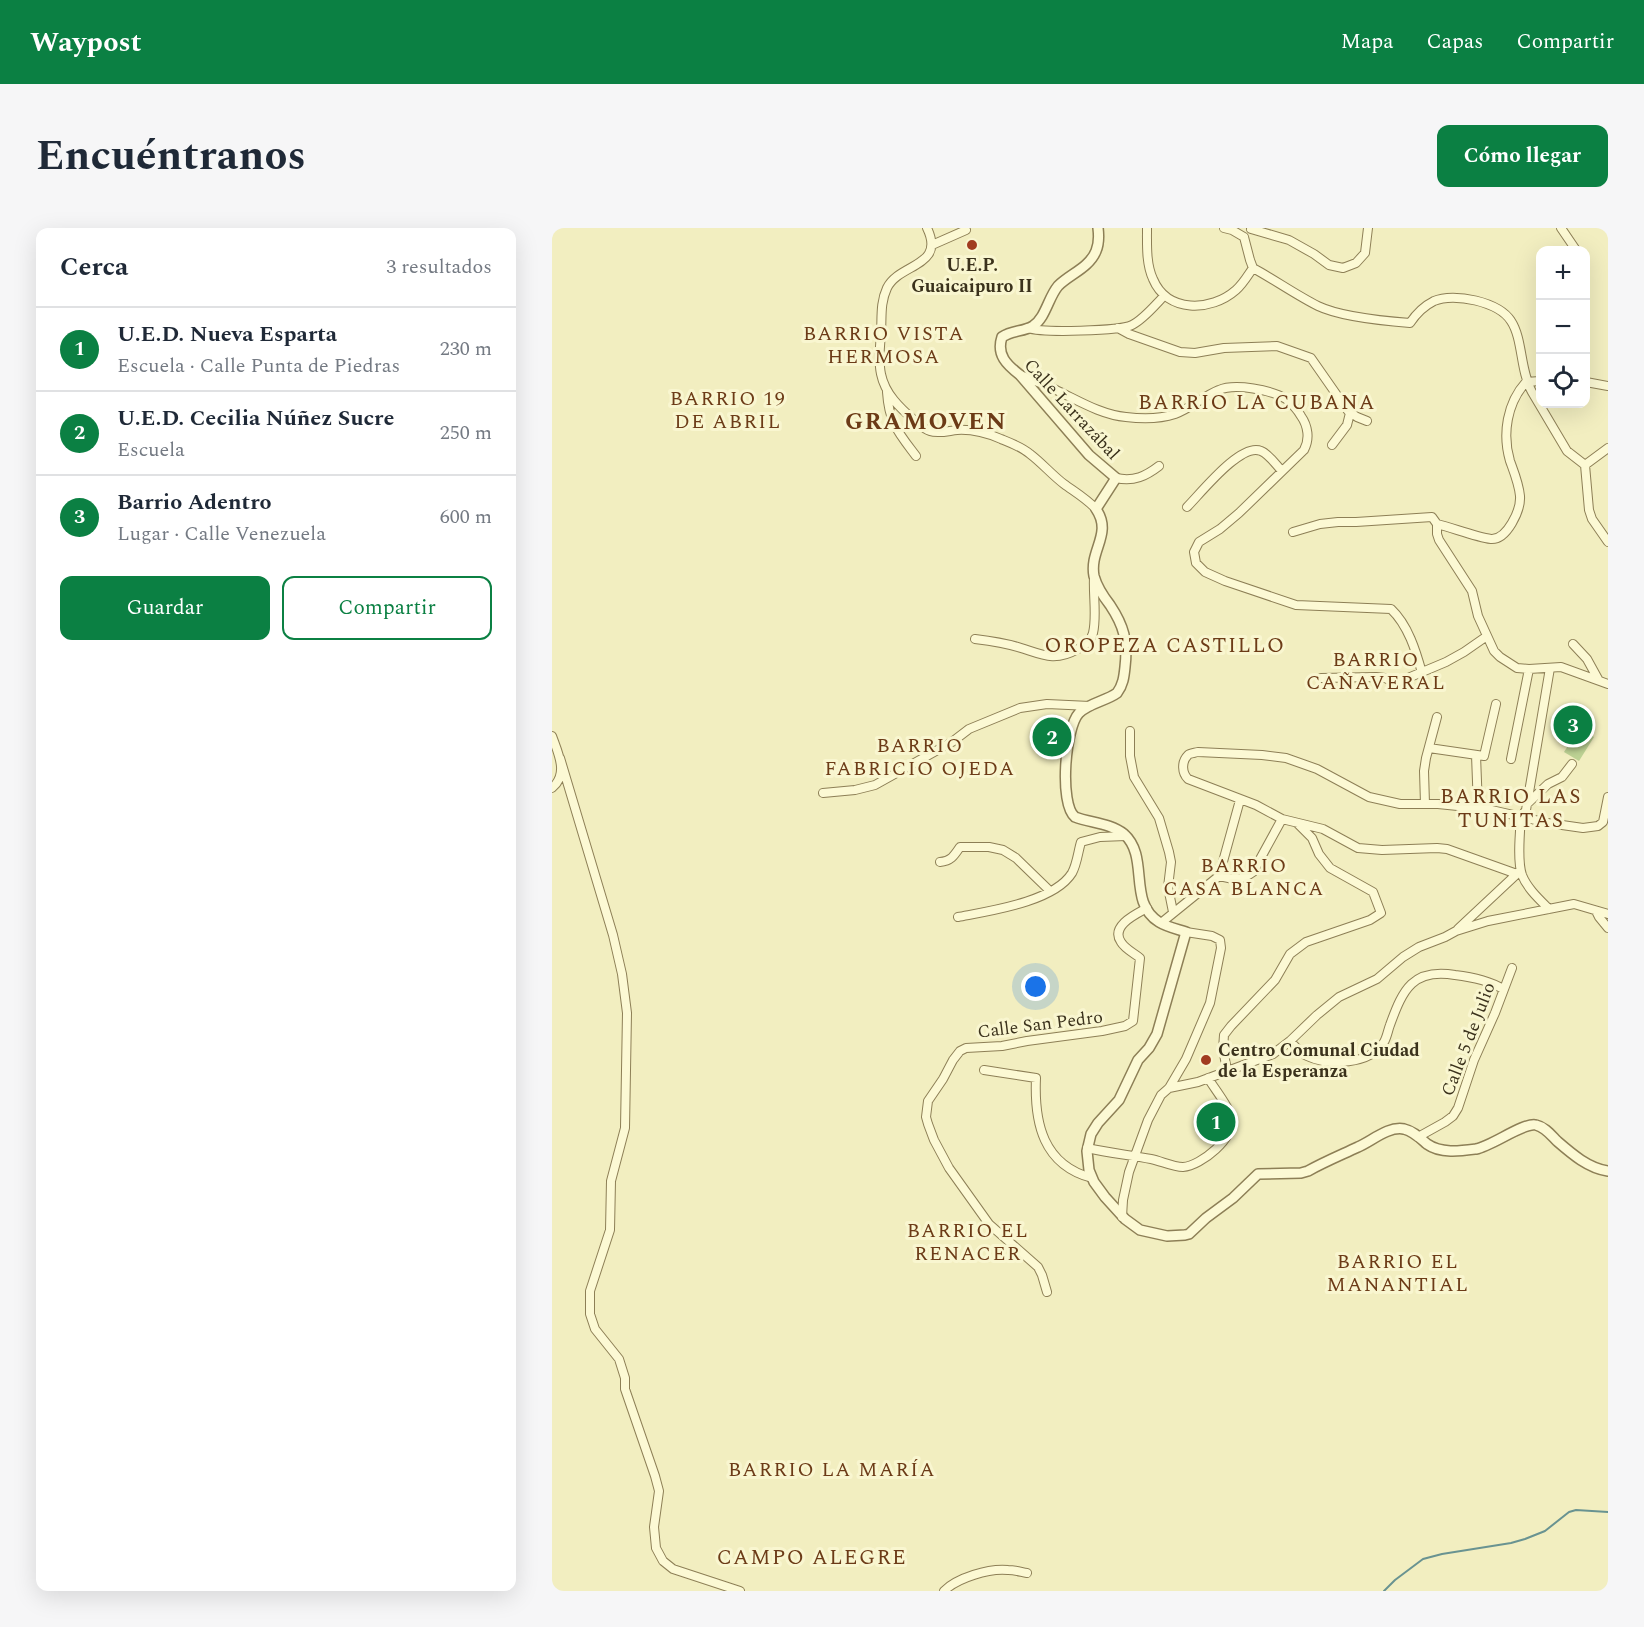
<!DOCTYPE html>
<html lang="es">
<head>
<meta charset="utf-8">
<style>
  :root { --surface:#fff; --page:#f6f6f7; --text:#1f2937; --muted:#747a83; --line:#e0e1e3; --accent:#0b8043 }
  body { margin:0; font-family:Spectral,serif; background:var(--page); color:var(--text) }
  .controls { position:absolute; right:18px; top:18px; display:grid; overflow:hidden; border-radius:12px; box-shadow:0 6px 24px #0002 }
  .controls button { width:54px; height:54px; display:grid; place-items:center; padding:0; border:0; border-bottom:2px solid var(--line); background:var(--surface); color:var(--text); font:30px sans-serif }
  .you { position:absolute; left:484px; top:759px; width:21px; height:21px; margin:-15px; border:4px solid #fff; border-radius:50%; background:#1a73e8; box-shadow:0 0 0 9px #1a73e833 }
  .badge { display:grid; place-items:center; width:39px; height:39px; border-radius:50%; background:var(--accent); color:#fff; font-size:20px; font-weight:700 }
  .pin { position:absolute; translate:-50% -50%; border:3px solid #fff; box-shadow:0 2px 6px #0006 }
  .list { margin:0; padding:0; list-style:none }
  h2 { display:flex; justify-content:space-between; align-items:center; height:78px; margin:0; padding:0 24px; font-size:26px }
  h2 small { font-size:20px; font-weight:400; color:var(--muted) }
  .list li { display:grid; grid-template-columns:39px 1fr auto; gap:18px; align-items:center; box-sizing:border-box; height:84px; padding:0 24px; border-top:2px solid var(--line) }
  .list b { display:block; font-size:22px; white-space:nowrap }
  .list p { margin:0; font-size:20px; white-space:nowrap; color:var(--muted) }
  .list em { font-size:20px; font-style:normal; color:var(--muted) }
  .actions { display:flex; gap:12px; padding:18px 24px }
  .actions a { flex:1; padding:14px 0; border:2px solid var(--accent); border-radius:12px; text-align:center; font-size:21px; color:var(--accent) }
  .actions .main { background:var(--accent); color:#fff }
  .icon { flex:none; width:33px; height:33px; fill:none; stroke:currentColor; stroke-width:2; stroke-linecap:round; stroke-linejoin:round }
  .map { position:relative; flex:none; width:1056px; height:1363px; overflow:hidden; border-radius:12px }
  header { display:flex; align-items:center; gap:36px; box-sizing:border-box; height:84px; padding:0 30px; background:var(--accent); color:#fff }
  header strong { font-size:28px }
  nav { display:flex; gap:33px; margin-inline-start:auto; font-size:21px }
  .intro { display:flex; align-items:center; justify-content:space-between; box-sizing:border-box; height:144px; padding:0 36px }
  h1 { margin:0; font-size:42px }
  .button { padding:15px 27px; border-radius:12px; background:var(--accent); color:#fff; font-size:21px; font-weight:700 }
  main { display:flex; gap:36px; padding:0 36px }
  aside { flex:1; background:var(--surface); border-radius:12px; box-shadow:0 6px 24px #0002 }
  .map>svg:first-child { display:block }
  .green { fill:#bcd193 }
  .lines { fill:none; stroke-linecap:round; stroke-linejoin:round }
  .stream { stroke:#699391; stroke-width:2 }
  .minor-casing { stroke:#8d7f56; stroke-width:10 }
  .tertiary-casing { stroke:#8d7f56; stroke-width:12 }
  .minor { stroke:#fcf9d4; stroke-width:8 }
  .tertiary { stroke:#fcf9d4; stroke-width:9 }
  .poi-dot { fill:#a13c20; stroke:#f9f6d0; stroke-width:2 }
  .labels { text-anchor:middle; stroke-width:6; stroke-linejoin:round; paint-order:stroke }
  .poi-label { font-size:18px; font-weight:bold; fill:#3b321c; stroke:#f9f6d0 }
  .street-label { font-size:18px; fill:#3b321c; stroke:#f9f6d0 }
  .neighbourhood-label { font-size:20px; letter-spacing:1.5px; fill:#6c3b17; stroke:#f9f6d0 }
  .quarter-label { font-size:21px; letter-spacing:1.5px; fill:#6c3b17; stroke:#f9f6d0 }
  .district-label { font-size:24px; font-weight:bold; letter-spacing:1.5px; fill:#6c3b17; stroke:#f9f6d0 }
</style>
</head>
<body>
<header>
<strong>Waypost</strong>
<nav><a>Mapa</a><a>Capas</a><a>Compartir</a></nav>
</header>
<div class="intro"><h1>Encuéntranos</h1><a class="button">Cómo llegar</a></div>
<main>
<aside>
<h2>Cerca<small>3 resultados</small></h2>
<ul class="list">
<li><span class="badge">1</span><div><b>U.E.D. Nueva Esparta</b><p>Escuela · Calle Punta de Piedras</p></div><em>230 m</em></li>
<li><span class="badge">2</span><div><b>U.E.D. Cecilia Núñez Sucre</b><p>Escuela</p></div><em>250 m</em></li>
<li><span class="badge">3</span><div><b>Barrio Adentro</b><p>Lugar · Calle Venezuela</p></div><em>600 m</em></li>
</ul>
<div class="actions"><a class="main">Guardar</a><a>Compartir</a></div>
</aside>
<div class="map">
<svg width="1056" height="1363" viewBox="0 0 1056 1363">
  <rect width="100%" height="100%" fill="#f2eec0"/>
  <path class="green" d="M1028 499 1042 509 1027 533 1012 524Z"/>
  <g class="lines">
    <path class="stream" d="M832 1363 843 1352 871 1331 890 1326 959 1315 973 1311 993 1303 1017 1284 1024 1282 1056 1284"/>
    <defs>
      <path id="minor" d="M375 0C394 39 347 35 335 60 328 75 330 89 329 105 328 119 326 132 329 146 333 166 348 180 363 193 367 196 372 201 378 203 386 206 396 203 405 202 421 201 435 205 449 211 459 215 470 219 478 226 490 235 500 247 512 256 523 264 535 271 544 281
        M595 0C595 17 594 36 601 51 615 85 659 84 684 62 691 56 696 47 701 40L698 32 692 9
        M672 0 680 2 692 9
        M1009 0 1024 22
        M699 1 737 12 762 26 777 37 791 40 804 35 813 25 816 0
        M380 17 414 2
        M701 40C723 52 744 67 766 78 789 89 832 93 858 95 864 86 872 78 882 73 902 64 947 74 959 93 971 111 968 143 980 164L1015 223 1033 237
        M476 100C490 105 568 103 580 97 592 91 603 77 612 68
        M566 100 577 106 628 124 643 125 672 120 725 118 759 130 796 183 805 189 815 193
        M468 147C481 152 494 157 506 163 527 173 550 187 574 189 590 191 608 191 623 186 639 180 652 168 667 162 683 155 720 162 734 171 740 176 745 181 749 188 756 198 758 211 752 222L687 285 668 301 647 314 642 324 644 335 653 344 673 353 744 377 839 381C856 397 864 423 870 445
        M974 154 988 153
        M1034 154 1056 158
        M335 164C337 195 346 204 364 228
        M780 217 795 197 798 185
        M1033 237 1037 282 1040 291 1056 314
        M1033 237 1056 220
        M564 250C582 254 594 248 607 238
        M635 279C649 265 689 214 709 223 717 226 724 237 730 243
        M885 296V306L887 312 920 363 926 388 942 423 948 429 965 440 977 441 1009 439 1056 456
        M741 304 768 296 786 294H804L880 289 885 296C901 300 924 309 939 311 955 312 969 282 968 268 967 256 962 244 958 233 950 206 955 175 974 154
        M423 411C439 413 454 415 469 420 491 427 503 434 526 421 533 418 539 413 541 405 545 389 541 367 542 350
        M1021 416 1035 431 1046 451
        M769 450 824 449 833 450 844 455 894 434 912 424 935 408
        M578 503V528L582 549 607 590 617 624 619 634 616 659 621 684
        M0 508C6 525 17 546 0 560
        M877 520 932 528 944 476
        M924 527 926 580
        M8 530 61 707 70 746 75 785 73 900 59 953 58 1002 38 1063V1086L43 1101 67 1131 73 1150V1161L103 1248 107 1263 102 1299 104 1320 111 1333 121 1341 188 1363
        M959 531 977 441
        M271 565 303 562 323 557 400 514 417 501 468 480 495 476 538 478
        M873 576 872 543 874 530 885 489
        M975 576 996 556 1010 549 1020 536
        M969 589 974 582 998 440
        M969 589C968 604 965 633 970 647 975 660 987 671 997 681
        M388 634C399 633 402 628 408 619H437L451 622 464 630 498 663
        M965 646 895 621 885 620 830 622 806 620 771 601 730 591 704 577 636 551C630 545 629 534 636 527 638 525 642 525 646 524L710 527 734 530 765 541 817 569 848 576H886L935 581 996 595 1031 600 1046 598 1051 594 1056 569
        M667 648C681 652 689 653 701 644L730 591
        M1044 683 1047 689 1056 700
        M406 689C437 683 502 674 520 645 525 636 526 624 529 614L548 609 574 608
        M609 695 667 648 688 572
        M906 701 968 643
        M738 813C743 818 748 825 755 828 777 838 818 837 832 814 835 809 836 802 838 797 851 761 861 740 903 747 920 749 936 752 951 761
        M432 842 484 850C482 895 491 937 540 950
        M675 842 671 821 672 807 679 798 723 752 738 726 754 714 818 692 829 685 821 664 778 640 767 626 760 610 745 595
        M617 860 646 854 721 826 738 813 765 787 787 769 825 751 851 729 867 719 893 709 904 703 936 693 1022 676 1056 686
        M866 909 893 894 901 888 906 880 922 832 943 785 960 740
        M535 920C557 925 578 927 599 931 609 933 621 939 631 939 649 938 684 909 680 890 678 880 662 860 656 850
        M570 989 571 972 577 944 596 892 609 867 617 860 634 831 658 775 669 720 668 712 660 708 634 704
        M495 1064 490 1047 486 1039 437 996 397 940 382 912 376 896 374 889 376 873 391 851 401 832 408 823 414 820 450 818 475 813 550 803 573 798 581 793 588 730C582 725 573 721 569 714 558 698 584 686 595 680
        M392 1363C405 1350 437 1340 456 1342 463 1342 469 1344 475 1345"/>
      <path id="tertiary" d="M546 0C547 8 547 16 544 23 537 40 518 46 506 58 496 70 494 89 481 98 471 104 460 102 450 109 444 127 455 137 468 147L537 227 564 250 544 281C561 306 537 322 542 348 545 359 551 368 558 377 572 398 576 413 573 439 572 449 571 457 565 465 554 473 537 475 527 485 513 500 507 576 523 589 539 595 558 595 572 606 598 629 575 674 607 694 615 699 625 701 634 704L605 806 597 820 586 832 567 872 546 895 539 906 535 923 537 942 542 954 553 969 573 991 588 1002 615 1008 633 1007 637 1006 654 990 681 970 706 946 749 945 756 943C772 934 789 927 806 919 820 913 836 898 852 901 861 903 868 910 875 916 889 926 909 923 924 921 940 918 972 894 984 897 993 899 999 907 1005 913 1020 926 1036 940 1056 943"/>
    </defs>
    <use href="#minor" class="minor-casing"/>
    <use href="#tertiary" class="tertiary-casing"/>
    <use href="#minor" class="minor"/>
    <use href="#tertiary" class="tertiary"/>
  </g>
  <g class="poi-dot">
    <circle cx="420" cy="17" r="6"/>
    <circle cx="654" cy="832" r="6"/>
  </g>
  <g class="labels">
    <g class="poi-label">
      <text x="420" y="43">U.E.P.<tspan x="420" dy="21">Guaicaipuro II</tspan></text>
      <text x="666" y="828" text-anchor="start">Centro Comunal Ciudad<tspan x="666" dy="21">de la Esperanza</tspan></text>
    </g>
    <g class="street-label">
      <text transform="translate(520 181) rotate(47)" y="6">Calle Larrazábal</text>
      <text transform="translate(488 796) rotate(-7)" y="6">Calle San Pedro</text>
      <text transform="translate(916 811) rotate(-69)" y="6">Calle 5 de Julio</text>
    </g>
    <g class="neighbourhood-label">
      <text x="332" y="112">BARRIO VISTA<tspan x="332" dy="23">HERMOSA</tspan></text>
      <text x="176" y="177">BARRIO 19<tspan x="176" dy="23">DE ABRIL</tspan></text>
      <text x="824" y="438">BARRIO<tspan x="824" dy="23">CAÑAVERAL</tspan></text>
      <text x="368" y="524">BARRIO<tspan x="368" dy="23">FABRICIO OJEDA</tspan></text>
      <text x="692" y="644">BARRIO<tspan x="692" dy="23">CASA BLANCA</tspan></text>
      <text x="416" y="1009">BARRIO EL<tspan x="416" dy="23">RENACER</tspan></text>
      <text x="846" y="1040">BARRIO EL<tspan x="846" dy="23">MANANTIAL</tspan></text>
      <text x="280" y="1248">BARRIO LA MARÍA</text>
    </g>
    <g class="quarter-label">
      <text x="705" y="181">BARRIO LA CUBANA</text>
      <text x="613" y="424">OROPEZA CASTILLO</text>
      <text x="959" y="575">BARRIO LAS<tspan x="959" dy="24">TUNITAS</tspan></text>
      <text x="260" y="1336">CAMPO ALEGRE</text>
    </g>
    <g class="district-label">
      <text x="374" y="201">GRAMOVEN</text>
    </g>
  </g>
</svg>
<div class="controls">
<button>+</button>
<button>−</button>
<button><svg class="icon" aria-label="locate" viewBox="0 0 24 24"><circle cx="12" cy="12" r="6"/><path d="M12 2v4M12 18v4M2 12h4M18 12h4"/></svg></button>
</div>
<div class="you"></div>
<div class="pin badge" style="left:664px;top:894px">1</div>
<div class="pin badge" style="left:500px;top:509px">2</div>
<div class="pin badge" style="left:1021px;top:497px">3</div>
</div>
</main>
</body>
</html>
